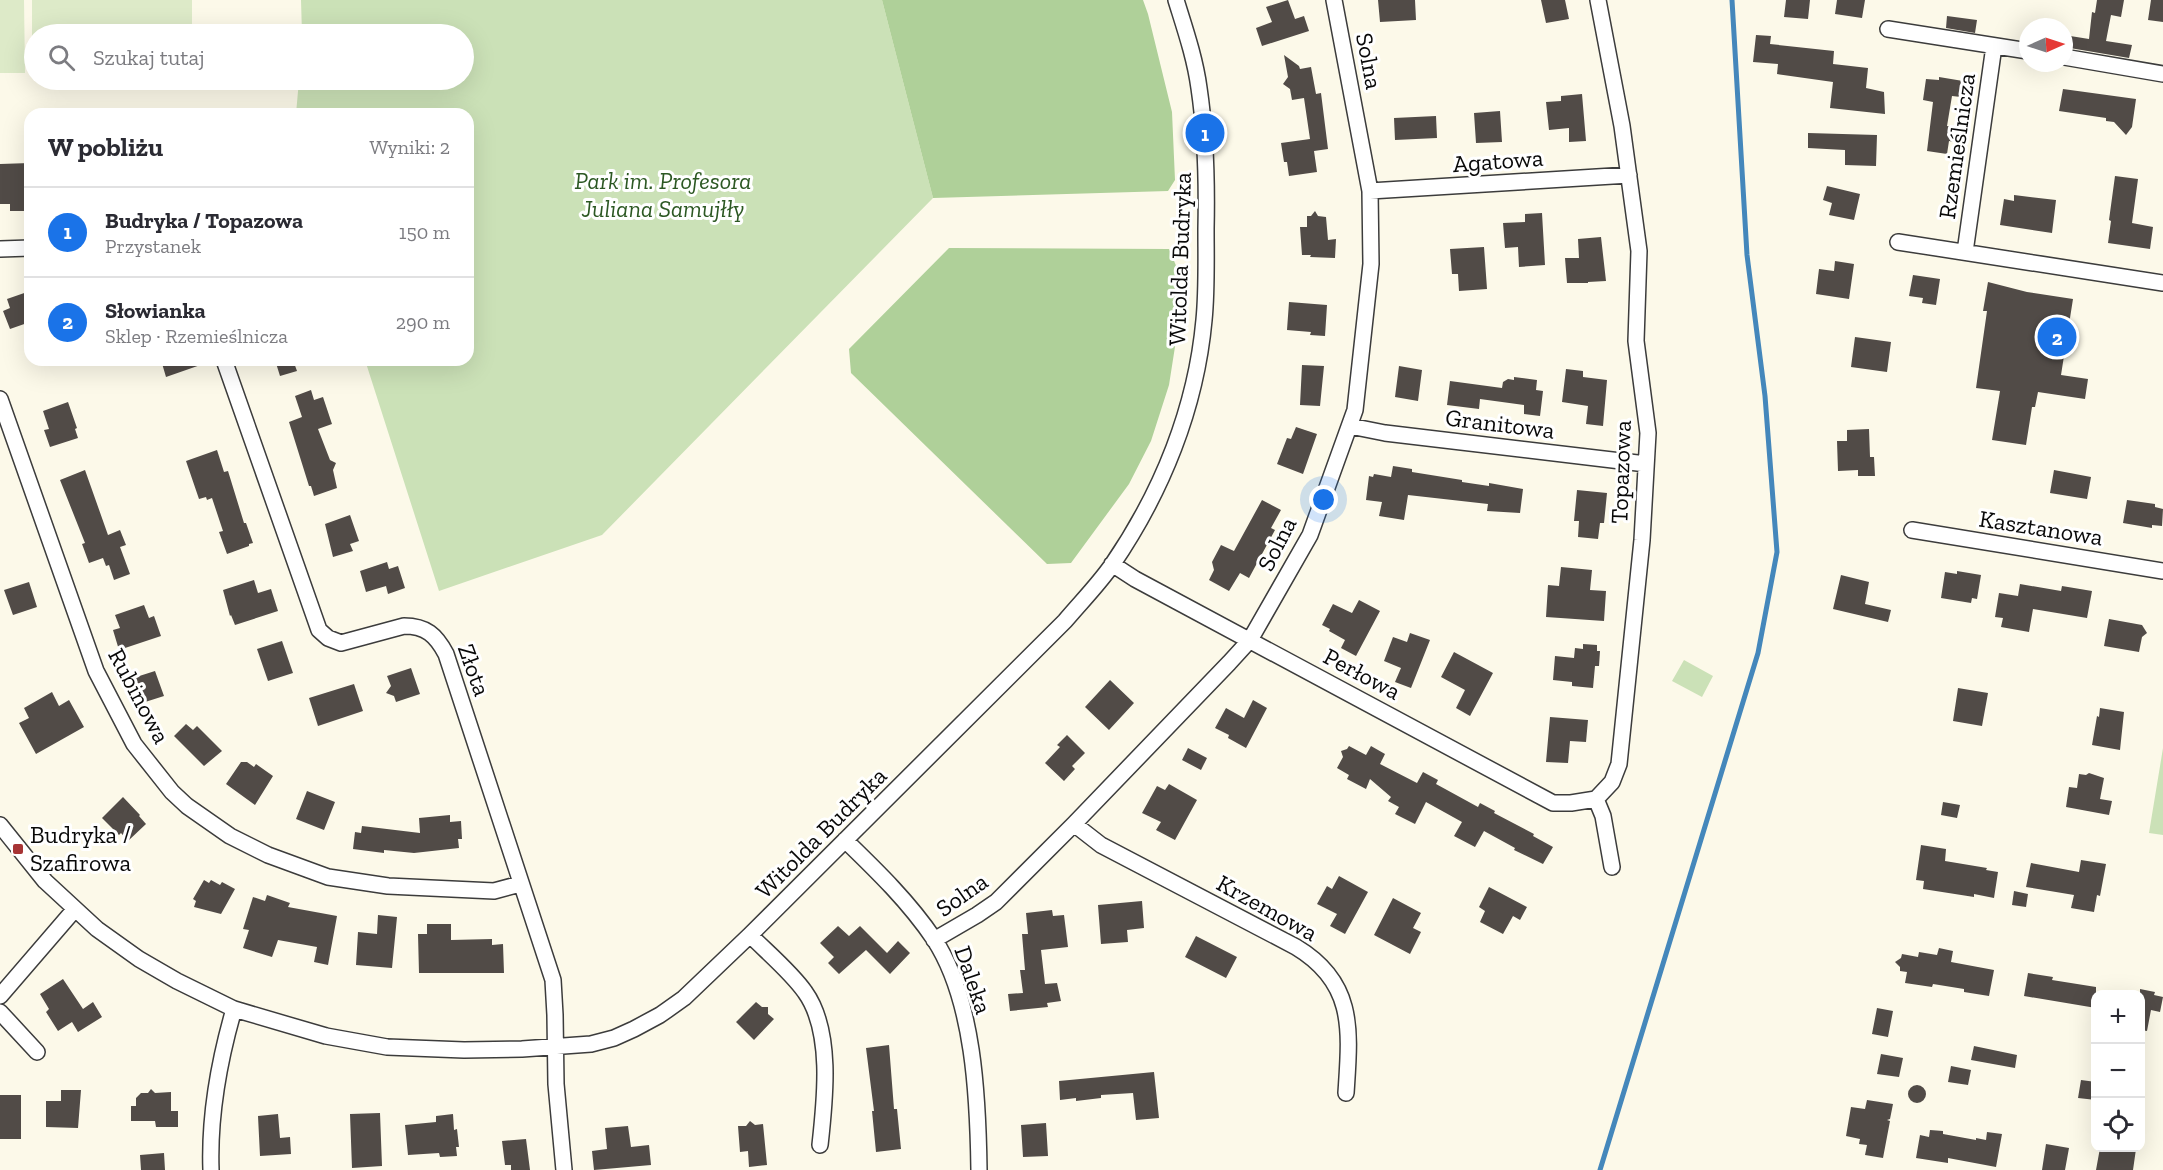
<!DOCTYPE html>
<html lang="pl">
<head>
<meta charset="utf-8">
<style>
  :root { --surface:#fff; --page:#f7f7f7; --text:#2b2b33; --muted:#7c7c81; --line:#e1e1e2; --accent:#1a73e8 }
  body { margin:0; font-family:"Zilla Slab",serif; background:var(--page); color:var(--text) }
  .controls { position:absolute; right:18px; bottom:18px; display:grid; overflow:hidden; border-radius:12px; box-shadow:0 6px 24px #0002 }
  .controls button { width:54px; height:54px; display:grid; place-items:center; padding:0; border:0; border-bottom:2px solid var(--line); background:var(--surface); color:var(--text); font:30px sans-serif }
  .compass { position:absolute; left:2019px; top:18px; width:54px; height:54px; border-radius:50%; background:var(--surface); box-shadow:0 6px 24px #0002; rotate:87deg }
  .you { position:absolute; left:1324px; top:500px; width:21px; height:21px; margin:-15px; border:4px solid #fff; border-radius:50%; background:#1a73e8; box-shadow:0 0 0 9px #1a73e833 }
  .badge { display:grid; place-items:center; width:39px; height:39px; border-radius:50%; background:var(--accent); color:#fff; font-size:20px; font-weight:700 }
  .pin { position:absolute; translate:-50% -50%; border:3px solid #fff; box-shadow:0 2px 6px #0006 }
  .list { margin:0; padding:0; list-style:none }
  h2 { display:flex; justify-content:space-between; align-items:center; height:78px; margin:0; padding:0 24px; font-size:26px }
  h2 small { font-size:20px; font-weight:400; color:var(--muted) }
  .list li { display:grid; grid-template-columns:39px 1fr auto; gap:18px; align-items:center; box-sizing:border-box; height:90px; padding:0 24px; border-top:2px solid var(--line) }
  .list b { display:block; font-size:22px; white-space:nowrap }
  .list p { margin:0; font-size:20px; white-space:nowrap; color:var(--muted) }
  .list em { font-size:20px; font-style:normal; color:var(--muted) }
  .icon { flex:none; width:33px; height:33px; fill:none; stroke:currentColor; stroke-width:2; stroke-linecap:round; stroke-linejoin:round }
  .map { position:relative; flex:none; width:2163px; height:1170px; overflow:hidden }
  .search { position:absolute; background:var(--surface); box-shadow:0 6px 24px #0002; left:24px; top:24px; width:450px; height:66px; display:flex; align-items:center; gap:15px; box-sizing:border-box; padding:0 21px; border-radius:33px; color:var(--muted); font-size:22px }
  .panel { position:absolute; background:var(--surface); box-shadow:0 6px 24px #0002; left:24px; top:108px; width:450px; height:258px; border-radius:18px }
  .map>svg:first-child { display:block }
  .green { fill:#cbe1b7 }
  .forest { fill:#afd099 }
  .pitch { fill:#ddeac8 }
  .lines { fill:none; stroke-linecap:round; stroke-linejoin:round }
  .stream { stroke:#4487bb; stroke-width:5 }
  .building { fill:#514b47 }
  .minor-casing { stroke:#3c3c3c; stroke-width:18 }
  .minor { stroke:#fff; stroke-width:15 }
  .poi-dot { fill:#a73435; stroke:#fff; stroke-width:2 }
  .labels { text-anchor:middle; stroke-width:6; stroke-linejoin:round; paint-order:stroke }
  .street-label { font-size:24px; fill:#090909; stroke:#fff }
  .park-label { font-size:24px; font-style:italic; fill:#2c5823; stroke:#fff }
  .poi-label { font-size:24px; fill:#090909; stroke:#fff; text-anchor:start }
</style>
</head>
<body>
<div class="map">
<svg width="2163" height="1170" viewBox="0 0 2163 1170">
  <rect width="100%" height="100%" fill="#fcf9e9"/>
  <path class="green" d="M301 0H882L933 198 602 535 439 591 365 360H468V114H296L299 80H464V34H302Z
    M1684 660 1713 676 1702 697 1672 681Z
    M2163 748V835L2149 833Z"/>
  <path class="forest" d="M882 0H1143L1148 14 1172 112 1175 180 1168 191 933 198Z
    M949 248 1169 249 1180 275 1177 334 1169 385 1151 441 1129 484 1071 563 1047 564 851 373 849 349Z"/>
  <path class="pitch" d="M0 0H24L25 73H0Z
    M32 0H192V34H34V71H32Z"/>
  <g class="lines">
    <path class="stream" d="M1600 1170 1758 653 1777 552 1765 396 1747 255 1732 0"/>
  </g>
  <path class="building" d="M1288 0 1295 19 1304 16 1309 31 1262 46 1256 28 1272 22 1266 7Z
    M1378 0H1415L1416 20 1380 22Z
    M1541 0H1565L1569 19 1546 23Z
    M1786 0H1810L1808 19 1784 17Z
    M1837 0H1865L1862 18 1835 14Z
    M2097 0H2124L2121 17 2111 15 2106 41 2132 45 2129 58 2064 47V35L2089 39 2092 12 2095 13Z
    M2151 0H2163V22L2148 20Z
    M1947 16 1977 20 1975 33 1946 28Z
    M1756 35 1771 36 1770 44 1834 51 1833 64 1868 68 1866 88 1884 92 1885 114 1830 108 1833 82 1777 74 1778 64 1753 62Z
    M1284 55 1299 66 1300 69 1311 67 1316 94 1321 93 1328 149 1314 151 1317 172 1289 176 1287 162H1284L1281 143 1310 139 1304 98 1292 100 1290 89 1283 84 1288 77Z
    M1939 77 1963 81 1961 97 1952 96 1947 126 1956 127 1954 142 1949 141 1947 154 1927 151 1933 102 1923 100 1926 79 1939 80Z
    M2063 89 2136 99 2132 127 2126 135 2114 122 2106 121V118L2059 111Z
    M1582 94 1586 141 1569 142V128L1549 130 1546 102 1561 101V96Z
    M1500 111 1502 142 1476 143 1474 113Z
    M1436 116 1437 138 1395 140 1394 118Z
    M1808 133 1877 135 1876 166 1845 165V150L1808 148Z
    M30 163V211H10V204H0V164Z
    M2115 176 2138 179 2132 223 2153 227 2150 249 2108 243 2111 221 2109 220Z
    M1827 186 1860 194 1854 220 1829 215 1832 203 1823 200Z
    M2014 195 2056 200 2052 233 2000 225 2004 199 2014 201Z
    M1315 211 1318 216 1326 217 1328 240 1336 239 1335 258 1310 257 1311 255H1302L1300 227H1307V216H1311Z
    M1542 213 1545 265 1519 267 1518 247 1505 248 1503 223 1525 222V214Z
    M1601 237 1606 281 1588 282V283H1567L1565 258H1579L1578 239Z
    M1484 247 1487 289 1459 291 1458 274H1452L1450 249Z
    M1835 261 1854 264 1849 299 1816 294 1819 269 1834 271Z
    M1913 275 1940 279 1936 305 1922 303 1923 298 1909 296Z
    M1988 282 2027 292 2073 299 2061 375 2088 379 2085 399 2038 392 2035 407H2032L2026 445 1992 440 2000 391 1976 388 1987 311H1983Z
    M30 291V322L10 329 3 311 10 308 7 299Z
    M1289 302 1327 305 1325 336 1310 335 1311 332 1287 330Z
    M1855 337 1891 342 1887 372 1851 367Z
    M161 360H209V362L166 377Z
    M275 360H293L297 371 280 376Z
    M1302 365 1324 366 1320 406 1300 405Z
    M1399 366 1422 370 1418 401 1395 397Z
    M1566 369 1583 371V377L1607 380 1603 426 1586 424 1588 406 1562 402Z
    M1514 377 1537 380 1536 390 1543 391 1540 416 1524 414V405L1480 399 1479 409 1447 405 1450 381 1502 388 1503 382 1508 379 1514 380Z
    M311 390 314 400 323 397 332 424 318 429 330 460 336 463 333 470 337 488 314 496 311 486H309L289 422 302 417 295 396Z
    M68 402 77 428 75 429 78 438 50 447 44 430 49 429 43 411Z
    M1296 427 1317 434 1303 474 1277 464 1287 438 1291 439Z
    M1869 429 1870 457H1874L1875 476H1858V470L1838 471 1837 441H1847V430Z
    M217 450 224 472 228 471 244 523H246L253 543 249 544V546L227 554 219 532 223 531 212 498 207 500 206 497 199 499 186 461Z
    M1393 466 1412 469V472L1462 480V482L1489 486V483L1523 489 1520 513 1487 511 1488 504 1408 495 1404 520 1379 516 1382 502 1366 500 1369 476 1373 477 1374 474 1391 477Z
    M85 470 108 535 120 530 126 545 120 547 130 574 114 580 109 565 106 566 103 558 89 563 82 544 85 543 60 480Z
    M2054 470 2091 477 2087 499 2050 493Z
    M1577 490 1607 493 1604 523H1600L1598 539 1578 537 1579 521H1574Z
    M1262 500 1281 510 1271 528 1275 530 1249 578 1240 573 1229 591 1209 580 1214 570 1212 562 1221 545 1234 551Z
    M2127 500 2155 504V507L2163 509 2162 526 2152 525V528L2123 523Z
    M350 515 359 541 350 544 353 551 333 557 325 524Z
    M387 562 389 569 398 566 405 588 388 594 386 586 366 592 360 571Z
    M1561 567 1592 570 1590 590 1606 591 1604 621 1546 617 1548 585 1559 586Z
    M1957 571 1981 575 1977 599 1972 598 1971 603 1941 598 1945 572 1957 574Z
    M1841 575 1869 582 1865 604 1891 610 1888 622 1833 609Z
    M254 580 258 593 271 589 278 611 235 625 231 615 230 616 223 590Z
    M29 582 37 607 13 615 4 590Z
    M2020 584 2061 591 2062 586 2092 591 2087 618 2033 609 2029 632 2001 627 2003 618 1995 617 1999 593 2018 596Z
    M1359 600 1380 611 1356 656 1341 648 1345 640 1329 631 1330 629 1322 625 1333 604 1352 613Z
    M144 605 149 618 154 616 161 636 119 650 113 630 120 628 115 615Z
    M2109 619 2142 625 2147 633 2142 637 2139 652 2104 646Z
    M1410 633 1430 640 1411 688 1395 682 1401 668 1384 661 1393 637 1407 642Z
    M282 641 293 673 268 681 257 649Z
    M1583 644 1597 645V651H1600L1599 666H1595L1593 688 1572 686V682L1553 680 1555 656 1574 658 1575 648 1583 649Z
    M1454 652 1493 673 1470 716 1456 708 1465 690 1441 677Z
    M411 668 420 694 396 702 394 696 386 693 391 686 387 676Z
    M155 671 164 696 142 703 133 678Z
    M1110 680 1134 703 1109 730 1085 707Z
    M354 684 363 711 318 726 309 698Z
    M1958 688 1988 693 1982 726 1953 721Z
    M52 692 59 706 69 700 84 727 36 754 19 723 29 718 24 708Z
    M1253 700 1267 708 1246 748 1228 738 1229 735 1215 728 1226 708 1244 718Z
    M2100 708 2124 712 2120 750 2092 745 2097 716 2099 717Z
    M1550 717 1588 720 1586 742 1570 741 1568 763 1546 762Z
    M186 724 193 730 197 726 222 751 204 766 174 736Z
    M1067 735 1085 753 1072 766 1075 769 1064 781 1045 763 1060 747 1057 745Z
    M1349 746 1366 755 1371 746 1385 754 1380 764 1417 783 1423 772 1438 780 1436 784 1478 807 1480 803 1495 811 1494 813 1534 834 1533 836 1553 847 1543 864 1514 850 1515 848 1484 831 1475 847 1454 836 1462 822 1426 802 1415 824 1395 814 1399 807 1388 801 1391 797 1370 779 1366 789 1347 779 1349 775 1337 768 1343 757 1341 751 1347 749Z
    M1188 748 1207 758 1201 770 1182 760Z
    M241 762H247L254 767 256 764 273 776 255 805 226 784Z
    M2089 773 2104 778 2100 799 2112 801 2109 815 2066 807 2069 787 2077 788 2079 774 2086 775Z
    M1169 784 1197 800 1175 840 1156 830 1161 822 1142 813 1157 786 1165 790Z
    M307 791 335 802 324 830 296 819Z
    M123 797 140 815 139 816 146 824 128 841 121 833 119 835 102 818Z
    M1943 802 1960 805 1957 818 1941 815Z
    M450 815V822L461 821 462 839H458L459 848 414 853 384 850V853L353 849 355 832 361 833 362 826 420 833 419 818Z
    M1921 845 1946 849 1945 861 1987 868 1986 870 1998 872 1994 898 1974 894V897L1923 889 1924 881 1916 880Z
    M2081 860 2106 864 2100 896 2097 895 2094 912 2071 908 2074 895 2026 887 2031 863 2079 872Z
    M1339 876 1368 892 1345 934 1330 926 1337 914 1317 904 1327 886 1332 889Z
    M204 880 209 883 211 880 220 885 222 882 235 889 221 914 194 907 196 901 193 899Z
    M1489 887 1527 907 1520 920 1513 916 1503 934 1480 922 1485 911 1479 907Z
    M2014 891 2028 894 2026 907 2012 905Z
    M267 895 290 903 288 907 337 916 328 965 314 962 317 947 278 940 272 957 243 948 249 930 243 929 253 897 265 901Z
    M1393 898 1421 913 1413 928 1421 932 1410 954 1374 935Z
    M1142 901 1144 928 1127 930 1128 942 1101 944 1098 905Z
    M1052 910 1053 916 1064 915 1068 947 1041 950 1045 984 1057 983 1061 1001 1047 1003 1048 1007 1010 1011 1008 994 1023 993 1020 970H1025L1022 934H1028L1026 913Z
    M378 915 397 917 392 968 356 965 358 932 377 934Z
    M427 924H451V940L492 939V945L503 944 504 973H419L418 934H427Z
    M838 926 849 936 860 926 887 953 898 941 910 953 890 974 866 950 839 974 828 963 834 957 820 943Z
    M1196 936 1237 957 1226 978 1185 957Z
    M1939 948 1953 951 1951 962 1994 970 1989 996 1964 992V989L1933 984 1932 987 1905 983 1907 972 1900 971V967L1895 962 1901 958 1902 954 1918 957 1919 952 1937 955Z
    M2028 973 2053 977 2052 980 2096 987V1008L2024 996Z
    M63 979 83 1009 93 1002 102 1017 78 1032 72 1022 58 1031 46 1012 49 1009 40 994Z
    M2140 989 2155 992 2154 995 2163 997 2160 1012 2151 1010 2147 1031 2140 1030Z
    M756 1002 762 1007H768V1014L774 1019 754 1040 736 1022Z
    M1877 1008 1893 1011 1888 1037 1872 1034Z
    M889 1045 894 1109H897L901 1149 876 1152 872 1111H874L866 1048Z
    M1974 1046 2017 1055 2015 1068 1971 1060Z
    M1881 1054 1903 1058 1899 1077 1877 1074Z
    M1951 1066 1971 1070 1968 1085 1948 1082Z
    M1154 1072 1159 1118 1136 1120 1133 1093 1101 1095V1098L1076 1101V1098L1060 1100 1059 1081Z
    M2081 1080 2096 1082V1100L2078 1098Z
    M1908 1094a9 9 0 1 1 18 0a9 9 0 1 1-18 0Z
    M151 1089 155 1093 171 1092V1111H178V1127H156L155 1121H131V1106H136V1098L141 1093H148Z
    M61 1090H81L78 1128 46 1127V1101H61Z
    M0 1095H21V1139H0Z
    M1867 1100 1893 1104 1890 1119 1887 1120 1890 1121 1883 1158 1865 1155 1867 1145 1859 1144 1860 1139 1846 1136 1851 1107 1865 1109Z
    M380 1113 382 1166 352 1168 350 1114Z
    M278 1114 280 1138 290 1137 291 1154 260 1156 258 1116Z
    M453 1114 454 1130 457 1129 459 1147H456L457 1156 440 1157 439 1153 408 1155 405 1125 436 1122V1116Z
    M750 1121 755 1125 763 1124 767 1165 749 1167 748 1151 740 1152 738 1126H746Z
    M1046 1123 1048 1156 1023 1157 1021 1125Z
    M628 1126 631 1147 649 1145 651 1165 594 1170 592 1151 607 1149 605 1128Z
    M1930 1130 1943 1131V1134L1976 1140V1138L1986 1140 1987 1132 2002 1134 1996 1167 1948 1158V1163L1916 1158 1920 1135 1929 1137Z
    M526 1139 530 1170H511V1165H505L502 1141Z
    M2046 1144 2069 1148 2065 1170H2042Z
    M2100 1148 2136 1149 2133 1170H2096Z
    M164 1153 165 1170H141L140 1155Z"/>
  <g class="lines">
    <defs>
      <path id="minor" d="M1598 0 1622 126 1639 251 1636 341 1648 433 1642 540 1619 764 1612 782 1596 799 1603 816 1612 867
        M1888 29 2028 51
        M2064 57 2163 74
        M1370 191 1629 175
        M1898 242 2163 283
        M0 249 30 248
        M1965 252 1994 46
        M224 360 319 630 328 638 341 643 404 626C426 626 436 635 446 654L553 980 555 1015 556 1084 564 1170
        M0 399 96 671 134 744 172 792 187 806 230 836 268 855 328 877 388 886 494 891 520 884
        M1350 426 1385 433 1646 464
        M1912 530 2163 571
        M1112 564 1135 579 1553 803H1571L1596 799
        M1074 824 1101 845 1296 947C1356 983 1350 1031 1346 1093
        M0 825 45 881 97 929 139 959 177 981 234 1009 326 1036 387 1047 464 1050 522 1049 591 1044 614 1038 634 1029 660 1015 684 998 750 935 1065 621C1081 602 1098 585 1112 565 1162 492 1196 408 1204 320 1207 290 1206 259 1206 229 1207 182 1206 135 1199 88 1195 58 1185 29 1176 0
        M845 840C877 871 909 902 934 939 974 1000 978 1098 979 1170
        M750 935C767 952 792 973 805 992 833 1031 825 1100 820 1145
        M934 940 977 915 996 902 1074 824 1229 663 1250 640 1310 535 1355 410 1371 264 1370 191 1334 0
        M0 996 75 909
        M0 1012 37 1052
        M211 1170C209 1115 219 1061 234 1009"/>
    </defs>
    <use href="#minor" class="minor-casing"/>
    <use href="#minor" class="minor"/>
  </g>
  <rect class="poi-dot" x="12" y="843" width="12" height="12" rx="3"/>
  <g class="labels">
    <g class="street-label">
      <text transform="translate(1369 61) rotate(79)" y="8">Solna</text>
      <text transform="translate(1957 146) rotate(-82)" y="8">Rzemieślnicza</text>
      <text transform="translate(1498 161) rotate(-4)" y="8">Agatowa</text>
      <text transform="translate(1180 259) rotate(-88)" y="8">Witolda Budryka</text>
      <text transform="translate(1500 424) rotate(7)" y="8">Granitowa</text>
      <text transform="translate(1621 472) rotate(-88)" y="8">Topazowa</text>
      <text transform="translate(2041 528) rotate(9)" y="8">Kasztanowa</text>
      <text transform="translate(1277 544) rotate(-63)" y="8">Solna</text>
      <text transform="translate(474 670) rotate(70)" y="8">Złota</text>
      <text transform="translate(1362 674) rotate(28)" y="8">Perłowa</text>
      <text transform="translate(139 696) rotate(62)" y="8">Rubinowa</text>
      <text transform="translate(821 833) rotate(-45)" y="8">Witolda Budryka</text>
      <text transform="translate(962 895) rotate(-35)" y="8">Solna</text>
      <text transform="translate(1267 908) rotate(29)" y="8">Krzemowa</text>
      <text transform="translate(973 980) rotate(71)" y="8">Daleka</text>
    </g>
    <g class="park-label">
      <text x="663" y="189">Park im. Profesora<tspan x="663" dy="28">Juliana Samujłły</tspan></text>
    </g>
    <g class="poi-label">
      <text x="30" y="843">Budryka /<tspan x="30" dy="28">Szafirowa</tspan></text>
    </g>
  </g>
</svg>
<div class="controls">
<button>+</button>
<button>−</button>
<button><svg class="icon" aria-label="locate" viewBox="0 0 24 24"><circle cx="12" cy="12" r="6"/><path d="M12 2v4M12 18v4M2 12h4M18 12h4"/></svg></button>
</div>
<svg class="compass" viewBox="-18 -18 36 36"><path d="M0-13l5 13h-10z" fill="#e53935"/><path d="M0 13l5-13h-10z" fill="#7c7c81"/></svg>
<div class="you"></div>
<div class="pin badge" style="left:1205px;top:133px">1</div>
<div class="pin badge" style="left:2057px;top:337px">2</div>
<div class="search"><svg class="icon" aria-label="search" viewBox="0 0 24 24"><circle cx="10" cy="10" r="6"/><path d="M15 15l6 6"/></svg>Szukaj tutaj</div>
<section class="panel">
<h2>W pobliżu<small>Wyniki: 2</small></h2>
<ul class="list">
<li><span class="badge">1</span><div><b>Budryka / Topazowa</b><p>Przystanek</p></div><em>150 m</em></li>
<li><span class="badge">2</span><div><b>Słowianka</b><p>Sklep · Rzemieślnicza</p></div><em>290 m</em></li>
</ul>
</section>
</div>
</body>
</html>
